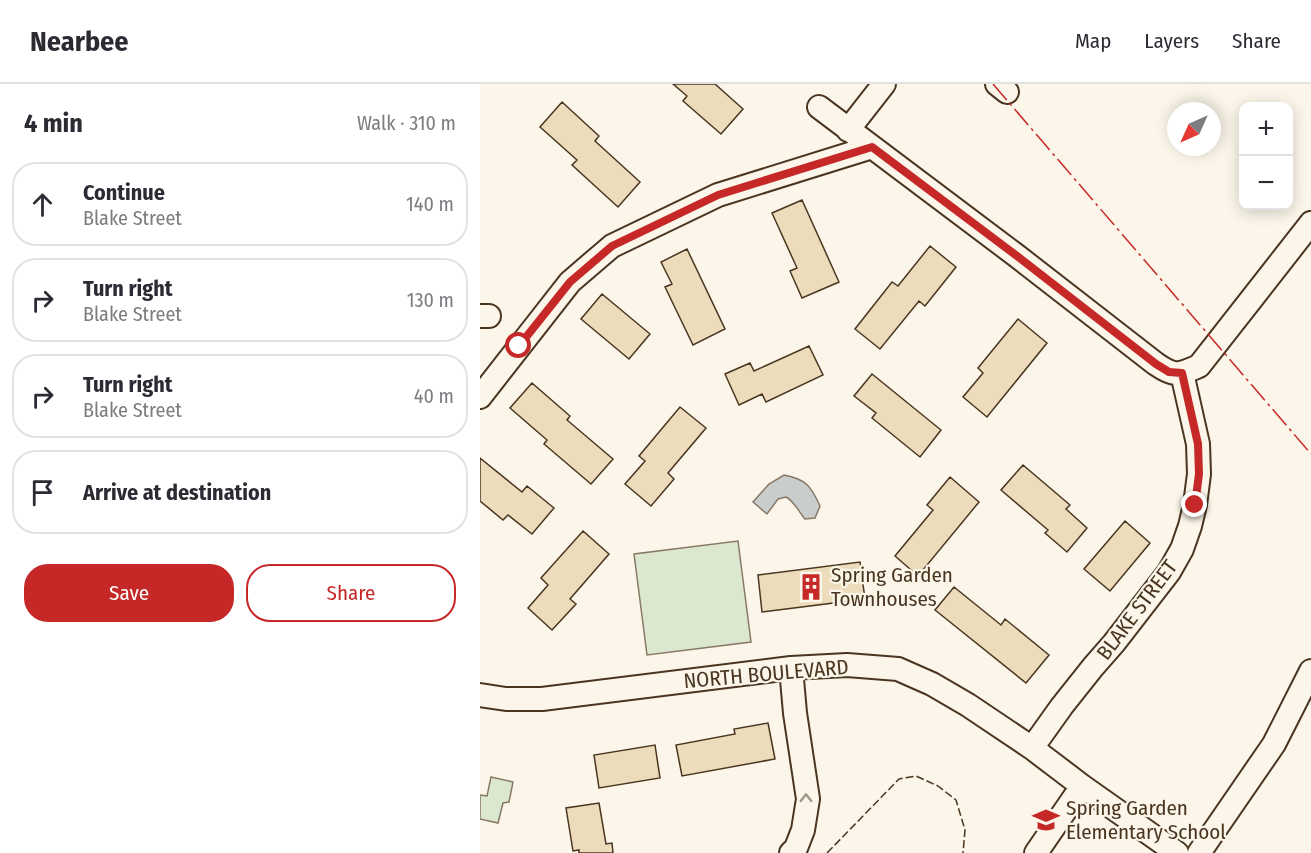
<!DOCTYPE html>
<html lang="en">
<head>
<meta charset="utf-8">
<style>
  :root { --surface:#fff; --page:#f7f7f7; --text:#2b2b33; --muted:#7c7c81; --line:#e1e1e2; --accent:#c62828 }
  body { margin:0; font-family:"Fira Sans Condensed",sans-serif; background:var(--page); color:var(--text) }
  .controls { position:absolute; right:18px; top:18px; display:grid; overflow:hidden; border-radius:12px; box-shadow:0 3px 15px #0003 }
  .controls button { width:54px; height:54px; display:grid; place-items:center; padding:0; border:0; border-bottom:2px solid var(--line); background:var(--surface); color:var(--text); font:30px sans-serif }
  .compass { position:absolute; left:687px; top:18px; width:54px; height:54px; border-radius:50%; background:var(--surface); box-shadow:0 3px 15px #0003; rotate:225deg }
  .stop { position:absolute; width:18px; height:18px; margin:-14px; border:4px solid #c62828; border-radius:50%; background:#fff }
  .stop.end { background:#c62828; border-color:#fff; box-shadow:0 2px 6px #0008 }
  .list { margin:0; padding:0; list-style:none }
  h2 { display:flex; justify-content:space-between; align-items:center; height:78px; margin:0; padding:0 24px; font-size:26px }
  h2 small { font-size:20px; font-weight:400; color:var(--muted) }
  .list li { display:grid; grid-template-columns:39px 1fr auto; gap:18px; align-items:center; box-sizing:border-box; height:84px; margin:0 12px 12px; padding:0 12px; border:2px solid var(--line); border-radius:24px }
  .list b { display:block; font-size:22px; white-space:nowrap }
  .list p { margin:0; font-size:20px; white-space:nowrap; color:var(--muted) }
  .list em { font-size:20px; font-style:normal; color:var(--muted) }
  .actions { display:flex; gap:12px; padding:18px 24px }
  .actions a { flex:1; padding:14px 0; border:2px solid var(--accent); border-radius:24px; text-align:center; font-size:21px; color:var(--accent) }
  .actions .main { background:var(--accent); color:#fff }
  .icon { flex:none; width:33px; height:33px; fill:none; stroke:currentColor; stroke-width:2; stroke-linecap:round; stroke-linejoin:round }
  .map { position:relative; flex:none; width:831px; height:769px; overflow:hidden }
  header { display:flex; align-items:center; gap:36px; box-sizing:border-box; height:84px; padding:0 30px; background:var(--surface); border-bottom:2px solid var(--line) }
  header strong { font-size:28px }
  nav { display:flex; gap:33px; margin-inline-start:auto; font-size:21px }
  main { display:flex }
  aside { flex:1; background:var(--surface) }
  .map>svg:first-child { display:block }
  .green { fill:#dce7d0; stroke:#887966; stroke-width:1.5 }
  .water { fill:#c9cecd; stroke:#887966; stroke-width:1.5 }
  .building { fill:#ecdcbc; stroke:#4a3520; stroke-width:1.5 }
  .lines { fill:none; stroke-linecap:round; stroke-linejoin:round }
  .minor-casing { stroke:#4a3520; stroke-width:26 }
  .minor { stroke:#fbf6e9; stroke-width:22 }
  .fence { stroke:#4a3520; stroke-width:1.5; stroke-dasharray:8 3; stroke-linecap:butt }
  .power { stroke:#c62828; stroke-width:1.5; stroke-dasharray:21 4.5 3 4.5; stroke-linecap:butt }
  .oneway { stroke:#a29684 }
  .route { stroke:#c62828; stroke-width:8 }
  .labels { text-anchor:middle; stroke-width:4.5; stroke-linejoin:round; paint-order:stroke }
  .poi-label { font-size:21px; fill:#4a3520; stroke:#fbf6e9; text-anchor:start }
  .street-label { font-size:21px; fill:#4a3520; stroke:#fbf6e9 }
</style>
</head>
<body>
<header>
<strong>Nearbee</strong>
<nav><a>Map</a><a>Layers</a><a>Share</a></nav>
</header>
<main>
<aside>
<h2>4 min<small>Walk · 310 m</small></h2>
<ul class="list">
<li><svg class="icon" aria-label="ahead" viewBox="0 0 24 24"><path d="M12 20V5M6 11l6-6 6 6"/></svg><div><b>Continue</b><p>Blake Street</p></div><em>140 m</em></li>
<li><svg class="icon" aria-label="right" viewBox="0 0 24 24"><path d="M7 20v-9h11M14 6l5 5-5 5"/></svg><div><b>Turn right</b><p>Blake Street</p></div><em>130 m</em></li>
<li><svg class="icon" aria-label="right" viewBox="0 0 24 24"><path d="M7 20v-9h11M14 6l5 5-5 5"/></svg><div><b>Turn right</b><p>Blake Street</p></div><em>40 m</em></li>
<li><svg class="icon" aria-label="arrive" viewBox="0 0 24 24"><path d="M6 21V4h12l-3 4 3 4H6"/></svg><div><b>Arrive at destination</b></div></li>
</ul>
<div class="actions"><a class="main">Save</a><a>Share</a></div>
</aside>
<div class="map">
<svg width="831" height="769" viewBox="0 0 831 769">
  <rect width="100%" height="100%" fill="#fbf6e9"/>
  <path class="green" d="M258 457 271 558 167 571 154 470Z
    M11 693 33 698 29 718 23 719 18 739 0 735V711L7 712Z"/>
  <path class="water" d="M304 391C326 395 331 402 340 422L335 434 325 435C319 428 314 417 306 413L298 415 287 430 273 418 289 400Z"/>
  <path class="building" d="M193 0H235L263 25 241 50 203 17 207 12Z
    M82 18 119 52 115 57 160 98 138 123 92 81 97 76 60 43Z
    M322 116 359 198 322 214 310 187 317 184 292 129Z
    M450 162 476 183 445 222 439 217 400 265 375 245 412 198 418 202Z
    M207 165 245 245 213 261 185 203 192 200 181 178Z
    M122 210 170 250 149 275 101 235Z
    M538 235 567 259 507 333 483 313 503 289 498 284Z
    M329 262 343 291 286 318 282 310 259 321 245 290 270 279 274 287Z
    M392 290 461 346 440 373 392 334 396 329 374 312Z
    M52 299 90 332 87 336 133 375 111 400 64 360 67 356 30 324Z
    M200 323 226 344 188 389 194 395 171 422 145 400 165 377 159 372Z
    M0 374 42 408 47 402 74 424 52 450 28 431 23 436 0 417Z
    M543 381 590 421 586 425 607 444 587 468 565 449 568 446 521 406Z
    M470 393 499 418 438 492 415 472 453 426 447 421Z
    M645 437 670 459 630 507 604 485Z
    M103 447 129 470 90 515 96 520 72 546 48 524 68 501 61 494Z
    M380 478 385 515 282 528 278 491Z
    M474 503 521 541 525 535 569 571 546 599 455 526Z
    M288 639 295 675 202 692 196 661 255 650 254 645Z
    M175 661 180 694 119 704 114 671Z
    M119 719 126 760 132 759 133 769H99V766L93 767 86 724Z"/>
  <g class="lines">
    <defs>
      <path id="minor" d="M517 0 527 8
        M339 23 537 172 676 280C695 293 698 291 719 282L831 139
        M368 46 404 0
        M0 232H9
        M0 313 90 198 132 162 238 111 392 63
        M0 611 26 615H62L311 584 367 581 418 585 452 600 488 621 552 664 602 702 697 769
        M552 664 582 622 613 583 634 559 689 488 702 465 710 442 715 421 719 390 718 360 702 289
        M311 769 316 764 323 746 328 715 315 629 311 584
        M556 769 602 702
        M719 769 794 660 831 587"/>
    </defs>
    <use href="#minor" class="minor-casing"/>
    <use href="#minor" class="minor"/>
    <path class="fence" d="M347 769 419 695 436 692 458 702 476 716 485 746 483 769"/>
    <path class="power" d="M513 0 831 370"/>
  </g>
  <defs><path id="oneway-chevron" d="M-2-3.5L2.5 0L-2 3.5" fill="none" stroke-width="1.6" stroke-linecap="round" stroke-linejoin="round" transform="scale(1.5)"/></defs>
  <use class="oneway" href="#oneway-chevron" transform="translate(326 714) rotate(-91)"/>
  <g class="lines">
    <path class="route" d="M39 262 90 198 132 162 238 111 392 63 537 172 676 280 689 288 702 289 718 360 719 390 715 421"/>
  </g>
  <defs>
    <symbol id="building-bare" viewBox="-9 -9 18 18"><path d="M-4-6H4V6H1V3H-1V6H-4ZM-2.5-4.3h1.7v1.8h-1.7ZM.8-4.3h1.7v1.8H.8ZM-2.5-1h1.7V.8h-1.7ZM.8-1h1.7V.8H.8Z" fill="#c62828" stroke="#fbf6e9" stroke-width="2.5" paint-order="stroke"/></symbol>
    <symbol id="school-bare" viewBox="-9 -9 18 18"><path d="M0-5L7-2L0 1L-7-2ZM-4 1L0 2.5L4 1V4Q0 6-4 4Z" fill="#c62828" stroke="#fbf6e9" stroke-width="2.5" paint-order="stroke"/></symbol>
  </defs>
  <g fill-rule="evenodd">
    <use href="#building-bare" x="312" y="484" width="38" height="38"/>
    <use href="#school-bare" x="547" y="717" width="38" height="38"/>
  </g>
  <g class="labels">
    <g class="poi-label">
      <text x="351" y="498">Spring Garden<tspan x="351" dy="24">Townhouses</tspan></text>
      <text x="586" y="731">Spring Garden<tspan x="586" dy="24">Elementary School</tspan></text>
    </g>
    <g class="street-label">
      <text transform="translate(657 526) rotate(-53)" y="7">BLAKE STREET</text>
      <text transform="translate(286 590) rotate(-5)" y="7">NORTH BOULEVARD</text>
    </g>
  </g>
</svg>
<div class="controls">
<button>+</button>
<button>−</button>
</div>
<svg class="compass" viewBox="-18 -18 36 36"><path d="M0-13l5 13h-10z" fill="#e53935"/><path d="M0 13l5-13h-10z" fill="#7c7c81"/></svg>
<div class="stop" style="left:39px;top:262px"></div>
<div class="stop end" style="left:715px;top:421px"></div>
</div>
</main>
</body>
</html>
